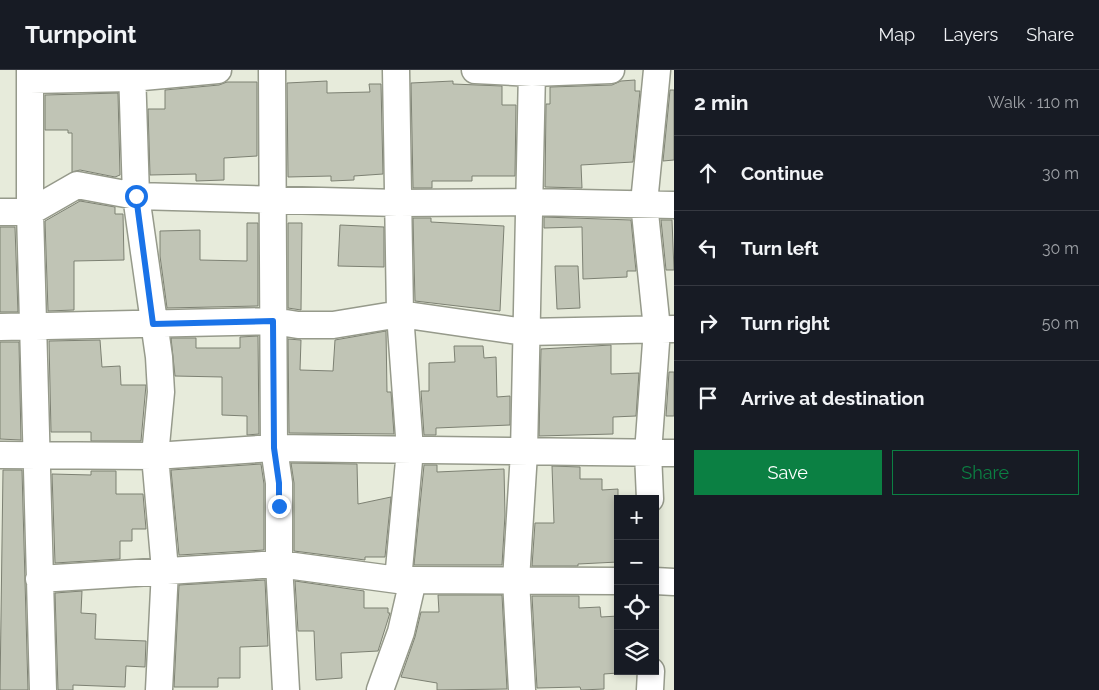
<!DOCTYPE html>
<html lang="en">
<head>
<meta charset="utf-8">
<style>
  :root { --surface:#171b24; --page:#20242c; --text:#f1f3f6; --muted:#9ea1a6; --line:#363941; --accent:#0b8043 }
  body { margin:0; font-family:Raleway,sans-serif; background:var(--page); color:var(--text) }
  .controls { position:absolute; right:15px; bottom:15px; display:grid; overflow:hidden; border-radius:0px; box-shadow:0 2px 8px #0003 }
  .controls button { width:45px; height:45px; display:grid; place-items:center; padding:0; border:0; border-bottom:1px solid var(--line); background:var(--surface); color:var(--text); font:25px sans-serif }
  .stop { position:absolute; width:15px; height:15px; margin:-11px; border:4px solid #1a73e8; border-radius:50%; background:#fff }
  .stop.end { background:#1a73e8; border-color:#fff; box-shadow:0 1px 5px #0008 }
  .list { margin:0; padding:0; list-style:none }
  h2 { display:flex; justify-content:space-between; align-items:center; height:65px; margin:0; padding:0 20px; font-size:21px }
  h2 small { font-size:16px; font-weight:400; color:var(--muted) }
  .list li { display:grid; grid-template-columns:32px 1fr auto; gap:15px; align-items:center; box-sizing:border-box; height:75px; padding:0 20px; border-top:1px solid var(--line) }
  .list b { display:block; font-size:19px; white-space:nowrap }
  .list em { font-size:16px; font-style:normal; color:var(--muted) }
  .actions { display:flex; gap:10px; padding:15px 20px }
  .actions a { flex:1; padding:11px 0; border:1px solid var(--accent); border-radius:0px; text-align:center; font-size:18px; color:var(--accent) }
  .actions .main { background:var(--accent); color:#fff }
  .icon { flex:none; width:28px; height:28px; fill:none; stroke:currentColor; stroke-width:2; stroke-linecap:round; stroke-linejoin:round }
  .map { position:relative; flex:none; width:674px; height:620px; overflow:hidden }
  header { display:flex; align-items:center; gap:30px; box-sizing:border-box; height:70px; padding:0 25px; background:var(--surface); border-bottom:1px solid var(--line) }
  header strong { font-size:24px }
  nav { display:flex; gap:28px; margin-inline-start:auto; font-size:18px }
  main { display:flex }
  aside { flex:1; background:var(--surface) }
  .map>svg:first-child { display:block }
  .building { fill:#c0c4b5; stroke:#7d8173 }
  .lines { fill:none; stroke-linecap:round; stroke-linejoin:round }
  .minor-casing { stroke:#969a8b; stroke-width:29 }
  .minor { stroke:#fff; stroke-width:26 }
  .route { stroke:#1a73e8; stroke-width:6 }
</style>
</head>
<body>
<header>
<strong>Turnpoint</strong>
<nav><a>Map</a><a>Layers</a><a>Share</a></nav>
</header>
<main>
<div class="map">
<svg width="674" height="620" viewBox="0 0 674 620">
  <rect width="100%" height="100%" fill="#e7ebdb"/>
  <path class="building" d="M635 10V21H640L633 92 581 95 582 118 545 117 546 34H550V17L612 15 621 11Z
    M327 11V23L370 22 369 14H381L383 104 354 106V110L331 111V106L288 107 287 13Z
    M453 11V14L502 16V35H516L515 106H472V111H432V118H413L411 13Z
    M227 12H257V86L224 88V110L196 111V104L150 105 148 39H165V20L219 15Z
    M670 20H674V90L663 91Z
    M118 23 120 105 115 107 80 100 72 102V63H68V60H45V25Z
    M80 131 115 137V144H123L124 190 74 191V240L48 241 45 151Z
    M544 147 631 150 636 201H627V207L583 209 582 157 544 158Z
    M413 148H431V152L504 156 500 241 415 231Z
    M661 150H672L674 200H666Z
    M247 153H258V236L167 238 160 186V161L200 160V190L247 191Z
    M288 153H302L301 240 288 238Z
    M340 155 384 157V197L338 196Z
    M0 157H15L18 242H0Z
    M555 196H578L580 238 557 239Z
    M386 261 387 322H391L394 364 289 363 288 269 301 270 300 300 333 301 335 270Z
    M258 266 259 364 247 365V346L222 345V307L175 306 171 268H196V278H240V267Z
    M100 270 102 297 120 296 121 315H146L141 371H91V362H51L49 271Z
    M0 272H19L21 370 0 369Z
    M611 275V304L639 303 636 346 613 347V364L539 366 541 279Z
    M454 276H483L484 288 496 287 497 327 510 326V355L436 358V365H424L421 321H429V293L455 292Z
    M669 302H674V346H666Z
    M291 393 357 394 358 434 391 427 385 487H365V490L294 481V413Z
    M261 394 264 414V480L179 485 171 400Z
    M424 395H437V402L504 399 505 445 502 495H414Z
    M552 396 580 397V409H602V420L618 419V492L578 494V496H532L535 453H554Z
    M3 400H22L28 620H0Z
    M91 401H116V424H143L146 459H132V471H120V489L55 493 52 404 91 405Z
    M265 510 268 576 240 577V608H218V617H174L179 515Z
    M295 511 364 521V538H388V543H390L378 581 341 583 342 608 316 610 314 561H298Z
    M82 521 81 543 96 544 95 569 146 571 145 597 126 596 125 617 73 615V620H58L55 523Z
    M438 525H502L507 619 437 620V613L401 607 415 567 421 542H439Z
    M532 526H579V538L600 537 601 547 618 546V603L604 604V619L581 620 580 617 537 618Z"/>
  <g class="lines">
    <defs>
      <path id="minor" d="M30 0V142L43 620
        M132 0 136 126 159 287 161 322 155 386 165 500 159 620
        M272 0 274 378 279 413V494L286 620
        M475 0 532 3 611 0
        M30 10 132 8 218 0
        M0 142H30L77 115 136 126 398 133 530 132 674 135
        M0 257 273 251 298 255H333L400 244 525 262 674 259
        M0 385 155 386 274 378 674 383
        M650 429 648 383 657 259 644 133 657 0
        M39 509 279 494 398 510
        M413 510 618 511
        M655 511 674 512
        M380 620 401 562 413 510H398L410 380 400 244 396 0
        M522 620 516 510 524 383 532 0
        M650 620 651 601"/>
    </defs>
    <use href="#minor" class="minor-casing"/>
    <use href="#minor" class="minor"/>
  </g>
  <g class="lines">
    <path class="route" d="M136 126 153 254 273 251 274 378 279 413V436"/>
  </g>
</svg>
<div class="controls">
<button>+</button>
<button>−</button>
<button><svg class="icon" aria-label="locate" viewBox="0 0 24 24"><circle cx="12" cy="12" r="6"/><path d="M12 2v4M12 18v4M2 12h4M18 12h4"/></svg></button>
<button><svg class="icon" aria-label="layers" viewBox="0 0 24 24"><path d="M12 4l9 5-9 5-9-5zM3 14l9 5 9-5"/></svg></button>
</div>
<div class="stop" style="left:136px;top:126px"></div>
<div class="stop end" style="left:279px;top:436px"></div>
</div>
<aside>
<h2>2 min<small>Walk · 110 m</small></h2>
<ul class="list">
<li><svg class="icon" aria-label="ahead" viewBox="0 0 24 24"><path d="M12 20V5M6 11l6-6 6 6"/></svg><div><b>Continue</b></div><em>30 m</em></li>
<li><svg class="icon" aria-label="left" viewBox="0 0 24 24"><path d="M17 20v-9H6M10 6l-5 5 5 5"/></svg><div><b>Turn left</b></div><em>30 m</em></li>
<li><svg class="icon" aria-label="right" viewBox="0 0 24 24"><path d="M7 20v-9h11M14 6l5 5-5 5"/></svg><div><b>Turn right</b></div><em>50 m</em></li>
<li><svg class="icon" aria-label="arrive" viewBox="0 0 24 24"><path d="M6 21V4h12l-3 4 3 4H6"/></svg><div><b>Arrive at destination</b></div></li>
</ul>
<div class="actions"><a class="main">Save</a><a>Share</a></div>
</aside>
</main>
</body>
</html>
